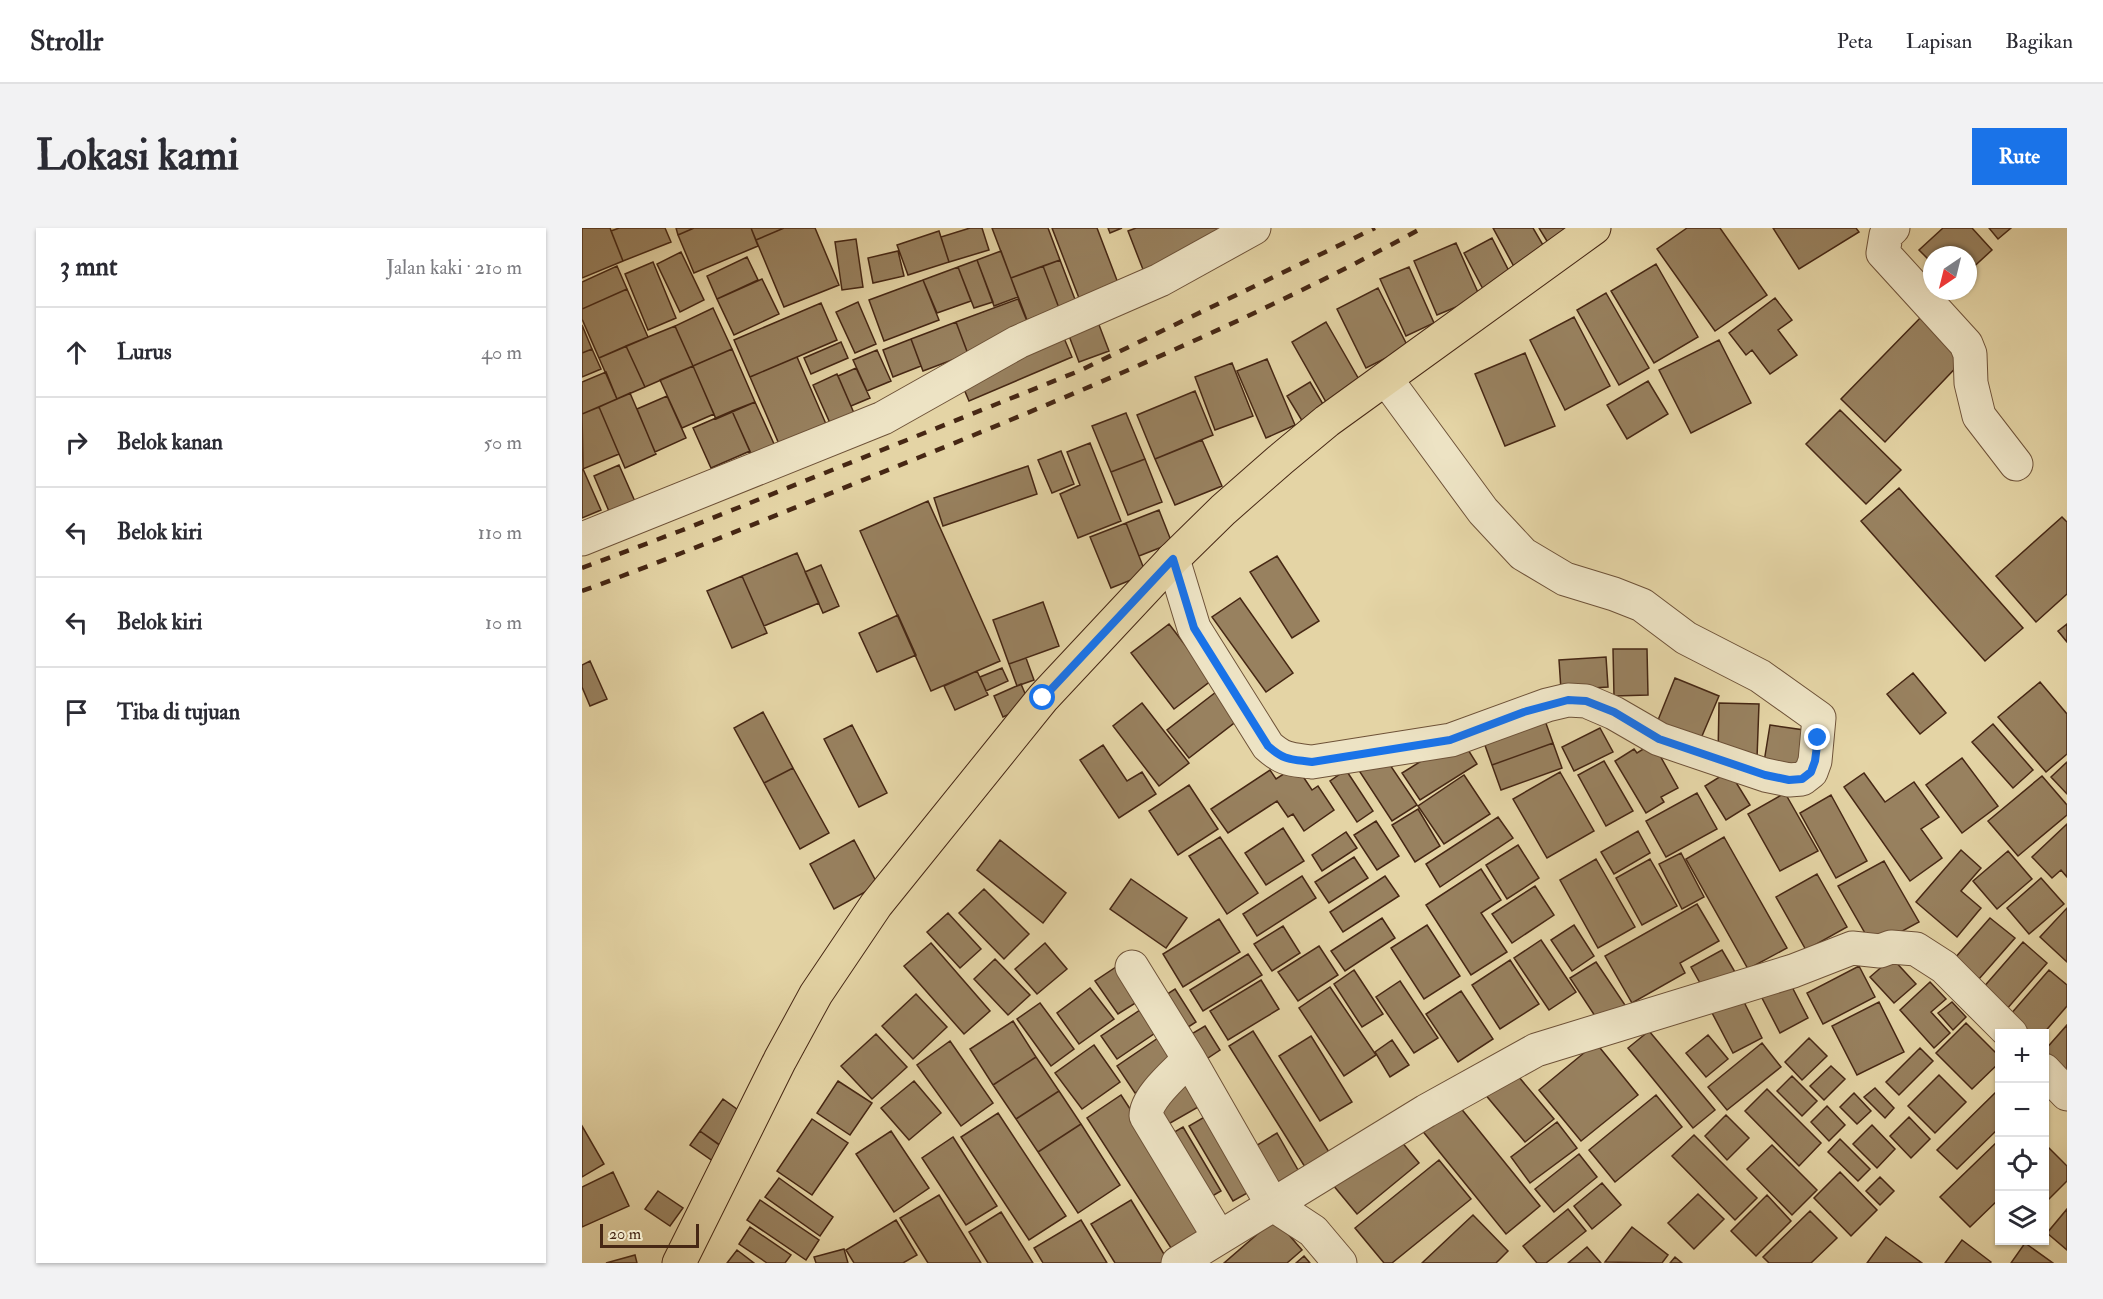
<!DOCTYPE html>
<html lang="id">
<head>
<meta charset="utf-8">
<style>
  :root { --surface:#fff; --page:#f2f2f3; --text:#2b2b33; --muted:#7c7c81; --line:#e1e1e2; --accent:#1a73e8 }
  body { margin:0; font-family:"IM FELL Double Pica",serif; background:var(--page); color:var(--text) }
  .controls { position:absolute; right:18px; bottom:18px; display:grid; overflow:hidden; border-radius:0px; box-shadow:0 2px 4px #0004 }
  .controls button { width:54px; height:54px; display:grid; place-items:center; padding:0; border:0; border-bottom:2px solid var(--line); background:var(--surface); color:var(--text); font:30px sans-serif }
  .compass { position:absolute; left:1341px; top:18px; width:54px; height:54px; border-radius:50%; background:var(--surface); box-shadow:0 2px 4px #0004; rotate:215deg }
  .scale { position:absolute; left:18px; bottom:15px; width:99px; box-sizing:border-box; padding-left:6px; border:3px solid #462714; border-top:0; font-size:16px; line-height:21px; white-space:nowrap; color:#462714; -webkit-text-stroke:4px #ede3c4; paint-order:stroke }
  .stop { position:absolute; width:18px; height:18px; margin:-14px; border:4px solid #1a73e8; border-radius:50%; background:#fff }
  .stop.end { background:#1a73e8; border-color:#fff; box-shadow:0 2px 6px #0008 }
  .list { margin:0; padding:0; list-style:none }
  h2 { display:flex; justify-content:space-between; align-items:center; height:78px; margin:0; padding:0 24px; font-size:26px }
  h2 small { font-size:20px; font-weight:400; color:var(--muted) }
  .list li { display:grid; grid-template-columns:39px 1fr auto; gap:18px; align-items:center; box-sizing:border-box; height:90px; padding:0 24px; border-top:2px solid var(--line) }
  .list b { display:block; font-size:22px; white-space:nowrap }
  .list em { font-size:20px; font-style:normal; color:var(--muted) }
  .icon { flex:none; width:33px; height:33px; fill:none; stroke:currentColor; stroke-width:2; stroke-linecap:round; stroke-linejoin:round }
  .map { position:relative; flex:none; width:1485px; height:1035px; overflow:hidden; border-radius:0px }
  header { display:flex; align-items:center; gap:36px; box-sizing:border-box; height:84px; padding:0 30px; background:var(--surface); border-bottom:2px solid var(--line) }
  header strong { font-size:28px }
  nav { display:flex; gap:33px; margin-inline-start:auto; font-size:21px }
  .intro { display:flex; align-items:center; justify-content:space-between; box-sizing:border-box; height:144px; padding:0 36px }
  h1 { margin:0; font-size:42px }
  .button { padding:15px 27px; border-radius:0px; background:var(--accent); color:#fff; font-size:21px; font-weight:700 }
  main { display:flex; gap:36px; padding:0 36px }
  aside { flex:1; background:var(--surface); border-radius:0px; box-shadow:0 2px 4px #0004 }
  .map>svg:first-child { display:block }
  .building { fill:#98815f; stroke:#462714; stroke-width:1.5 }
  .lines { fill:none; stroke-linecap:round; stroke-linejoin:round }
  .minor-casing { stroke:#6e5238; stroke-width:35 }
  .major-casing { stroke:#462714; stroke-width:35 }
  .minor { stroke:#ede3c4; stroke-width:33 }
  .major { stroke:#e4d4a5; stroke-width:33 }
  .rail { stroke:#462714; stroke-width:4.5; stroke-dasharray:10 10; stroke-linecap:butt }
  .route { stroke:#1a73e8; stroke-width:8 }
</style>
</head>
<body>
<header>
<strong>Strollr</strong>
<nav><a>Peta</a><a>Lapisan</a><a>Bagikan</a></nav>
</header>
<div class="intro"><h1>Lokasi kami</h1><a class="button">Rute</a></div>
<main>
<aside>
<h2>3 mnt<small>Jalan kaki · 210 m</small></h2>
<ul class="list">
<li><svg class="icon" aria-label="ahead" viewBox="0 0 24 24"><path d="M12 20V5M6 11l6-6 6 6"/></svg><div><b>Lurus</b></div><em>40 m</em></li>
<li><svg class="icon" aria-label="right" viewBox="0 0 24 24"><path d="M7 20v-9h11M14 6l5 5-5 5"/></svg><div><b>Belok kanan</b></div><em>50 m</em></li>
<li><svg class="icon" aria-label="left" viewBox="0 0 24 24"><path d="M17 20v-9H6M10 6l-5 5 5 5"/></svg><div><b>Belok kiri</b></div><em>110 m</em></li>
<li><svg class="icon" aria-label="left" viewBox="0 0 24 24"><path d="M17 20v-9H6M10 6l-5 5 5 5"/></svg><div><b>Belok kiri</b></div><em>10 m</em></li>
<li><svg class="icon" aria-label="arrive" viewBox="0 0 24 24"><path d="M6 21V4h12l-3 4 3 4H6"/></svg><div><b>Tiba di tujuan</b></div></li>
</ul>
</aside>
<div class="map">
<svg width="1485" height="1035" viewBox="0 0 1485 1035">
  <rect width="100%" height="100%" fill="#e4d4a5"/>
  <filter id="stains"><feTurbulence type="fractalNoise" baseFrequency=".00333" numOctaves="4"/><feColorMatrix values="0 0 0 0 .2 0 0 0 0 .09 0 0 0 0 .02 0 0 0 .5 -.17"/></filter>
  <radialGradient id="worn" r=".72"><stop offset=".6" stop-color="#630" stop-opacity="0"/><stop offset="1" stop-color="#630" stop-opacity=".3"/></radialGradient>
  <path class="building" d="M0 0H28L41 33 0 50Z
    M37 0H83L89 14 41 33 29 3Z
    M94 0H112L96 7Z
    M112 0H169L176 18 112 45 96 7Z
    M169 0H202L174 12Z
    M202 0H233L257 57 202 79 174 12Z
    M388 0H400L407 22 367 34 359 9Z
    M410 0H466L478 32 429 50Z
    M470 0H515L536 55 497 70Z
    M526 0H540L528 5Z
    M554 0H648L562 44 546 3Z
    M911 0H951L968 29 936 46Z
    M957 0H990L968 18Z
    M1105 0H1138L1185 67 1133 103 1075 21Z
    M1191 0H1274L1277 4 1217 41Z
    M1361 0H1390L1410 22 1386 44V27H1350V35L1337 22Z
    M1407 0H1429L1416 11Z
    M357 3 367 34 326 47 315 17Z
    M910 10 930 49 902 63 882 25Z
    M274 11 281 59 260 62 253 14Z
    M874 15 898 69 855 87 832 33Z
    M316 23 322 48 291 55 286 30Z
    M419 23 436 69 412 78 395 32Z
    M99 24 122 72 98 84 75 36Z
    M165 29 176 52 135 71 125 48Z
    M395 32 411 74 392 80 376 39Z
    M478 32 494 74 477 80 461 38Z
    M71 34 94 90 66 102 43 46Z
    M1074 36 1116 109 1072 135 1029 63Z
    M35 38 45 61 0 81V54Z
    M461 38 477 80 445 92 429 50Z
    M376 39 389 73 355 85 341 52Z
    M827 39 852 95 824 108 798 51Z
    M180 51 197 86 152 107 135 71Z
    M341 52 357 92 302 113 287 72Z
    M796 60 826 119 784 140 755 81Z
    M45 61 66 109 17 130 0 91V81Z
    M1024 65 1067 140 1037 157 995 82Z
    M1193 70 1210 92 1196 102 1215 127 1188 146 1170 122 1164 127 1147 105Z
    M436 71 449 103 386 126 374 94Z
    M276 74 294 116 273 125 254 84Z
    M239 75 255 112 168 149 152 112Z
    M131 80 150 121 111 138 93 98Z
    M1341 87 1384 129 1303 214 1259 171Z
    M514 89 527 123 497 134 484 100Z
    M992 89 1028 158 983 182 948 112Z
    M374 94 386 126 341 143 329 111Z
    M744 94 779 155 744 174 710 114Z
    M0 97 10 121 0 125Z
    M93 98 111 138 63 159 44 118Z
    M479 103 490 129 387 173 376 147Z
    M329 111 339 138 311 149 301 122Z
    M1137 112 1169 175 1109 205 1077 142Z
    M259 114 266 130 229 146 222 130Z
    M44 118 63 159 35 171 17 130Z
    M10 121 19 141 0 149V125Z
    M150 121 173 174 134 191 111 138Z
    M295 122 309 153 285 163 271 132Z
    M943 125 973 198 923 218 893 146Z
    M215 129 244 196 197 216 168 149Z
    M685 131 713 197 684 210 655 143Z
    M650 135 671 188 633 202 613 149Z
    M111 138 132 186 100 200 78 152Z
    M274 140 288 170 269 178 256 148Z
    M24 144 35 171 0 186V154Z
    M255 146 272 185 248 195 231 157Z
    M1066 153 1086 186 1045 211 1025 177Z
    M728 154 745 183 722 196 705 168Z
    M613 163 631 207 573 231 555 187Z
    M48 165 74 226 43 240 17 179Z
    M85 168 104 210 73 224 55 181Z
    M173 174 193 218 170 228 150 183Z
    M17 179 37 226 1 241 0 186Z
    M1258 182 1319 242 1284 276 1224 216Z
    M150 183 168 223 129 240 111 200Z
    M544 185 563 231 529 244 510 198Z
    M620 212 640 258 593 277 573 231Z
    M508 215 539 293 496 310 478 266 498 257 485 224Z
    M479 223 492 256 470 265 456 232Z
    M563 231 580 274 546 287 529 244Z
    M37 237 55 278 29 288 12 248Z
    M446 238 455 266 361 298 352 270Z
    M1 241 19 282 0 290V242Z
    M1317 260 1441 400 1403 433 1279 293Z
    M346 273 418 433 349 463 278 303Z
    M577 282 590 315 557 328 544 295Z
    M1480 289 1485 294V366L1454 394 1414 348Z
    M544 295 564 346 529 360 508 309Z
    M215 325 237 375 182 398 160 348Z
    M695 328 737 393 710 410 668 344Z
    M239 337 257 378 241 385 223 344Z
    M160 348 185 405 150 420 125 363Z
    M658 370 711 445 684 464 630 389Z
    M461 374 477 418 427 436 411 392Z
    M316 387 334 427 295 444 277 405Z
    M587 396 630 452 592 481 549 425Z
    M1485 396V414L1476 403Z
    M1031 421H1065L1066 467 1032 468Z
    M1024 429 1026 459 979 462 977 432Z
    M444 430 452 452 435 458 427 436Z
    M8 433 25 471 8 478 0 459V437Z
    M420 440 426 453 404 463 398 449Z
    M395 443 406 467 373 482 362 458Z
    M1331 445 1364 485 1338 506 1305 466Z
    M1093 450 1137 468 1117 515 1074 497Z
    M1458 454 1485 486V526L1464 544 1416 489Z
    M439 456 448 477 421 489 412 468Z
    M634 464 656 492 607 530 585 502Z
    M560 475 607 535 577 558 531 498Z
    M1137 475 1177 476 1175 530 1136 528Z
    M181 484 211 540 182 555 152 500Z
    M961 487 971 515 910 537 900 509Z
    M1411 496 1451 542 1431 560 1390 514Z
    M270 497 305 565 277 579 242 511Z
    M1188 497 1222 502 1217 539 1182 534Z
    M1018 500 1031 524 992 543 980 519Z
    M878 509 895 536 838 572 820 545Z
    M971 515 980 540 919 562 910 537Z
    M1071 515 1096 560 1079 569 1082 574 1064 585 1033 533 1052 521 1055 525Z
    M521 517 545 553 560 544 574 566 537 590 498 532Z
    M800 525 835 577 810 593 776 541Z
    M1380 530 1416 578 1380 605 1344 557Z
    M1022 533 1051 583 1024 598 996 547Z
    M1485 534V566L1469 549Z
    M714 538 730 562 736 558 752 582 722 603 711 586 706 589 695 573 646 605 629 581 688 542 694 551Z
    M211 540 247 605 218 621 182 555Z
    M764 542 791 583 775 594 748 553Z
    M1147 543 1168 577 1144 592 1123 558Z
    M978 544 1012 603 965 630 931 571Z
    M1282 545 1303 574 1332 554 1357 589 1339 601 1360 630 1328 653 1262 559Z
    M882 547 908 586 862 616 836 578Z
    M1460 548 1485 577V587L1436 628 1406 593Z
    M607 557 636 601 596 627 567 583Z
    M1115 565 1135 601 1084 629 1064 593Z
    M1203 565 1236 623 1198 643 1166 586Z
    M1249 567 1285 633 1254 650 1218 585Z
    M836 581 858 618 833 634 810 597Z
    M916 589 931 610 858 659 844 636Z
    M794 593 817 628 795 642 772 607Z
    M1485 596V649L1479 642 1470 650 1450 629Z
    M701 600 722 633 684 657 663 625Z
    M1056 603 1068 625 1032 646 1019 624Z
    M764 604 775 620 740 643 730 627Z
    M638 609 676 665 645 686 607 628Z
    M1142 609 1205 720 1166 741 1104 631Z
    M272 612 296 657 252 681 228 636Z
    M418 612 484 665 461 695 395 642Z
    M936 617 957 650 925 671 904 637Z
    M1379 622 1399 640 1379 663 1399 680 1375 709 1334 674Z
    M1426 623 1450 651 1415 681 1391 653Z
    M1099 625 1122 669 1100 681 1077 636Z
    M772 629 786 650 747 675 733 654Z
    M1014 631 1053 699 1016 720 978 652Z
    M1068 631 1095 678 1060 697 1034 650Z
    M1302 633 1337 694 1291 719 1256 658Z
    M899 641 919 672 899 685 925 724 889 747 844 677Z
    M1235 646 1265 699 1224 722 1194 669Z
    M720 648 734 670 675 708 661 686Z
    M803 648 817 668 761 704 748 684Z
    M1459 650 1482 676 1447 706 1425 680Z
    M549 651 605 690 584 720 528 681Z
    M953 658 972 687 930 715 910 686Z
    M402 661 447 706 422 731 377 685Z
    M1115 676 1137 713 1098 735 1103 745 1050 775 1023 728Z
    M1485 680V734L1458 709Z
    M366 685 399 721 378 740 345 704Z
    M800 690 813 710 763 743 749 723Z
    M1408 690 1433 710 1397 751 1373 730Z
    M637 691 658 724 601 759 581 726Z
    M845 697 878 748 842 771 809 720Z
    M992 697 1012 728 990 743 969 712Z
    M701 698 718 725 690 743 672 716Z
    M959 712 994 764 967 782 932 730Z
    M1441 714 1465 735 1424 782 1400 761Z
    M349 715 408 783 382 806 322 738Z
    M463 715 485 741 455 766 433 741Z
    M737 718 756 747 716 773 696 744Z
    M1140 722 1153 744 1122 762 1109 739Z
    M666 726 680 747 621 783 608 762Z
    M1310 730 1334 756 1312 775 1288 749Z
    M413 731 448 767 426 787 392 751Z
    M928 732 957 776 918 801 890 757Z
    M1014 734 1043 777 1017 794 988 750Z
    M540 735 563 769 536 786 513 753Z
    M1277 738 1293 769 1241 796 1225 765Z
    M772 742 801 786 780 799 752 756Z
    M1467 742 1485 757V778L1461 806H1449L1428 787Z
    M679 752 697 781 646 812 628 783Z
    M818 753 856 810 832 825 794 769Z
    M1207 753 1226 790 1198 805 1179 768Z
    M1348 754 1364 771 1349 784 1368 805 1352 820 1318 782Z
    M748 759 794 827 762 848 717 780Z
    M508 760 532 791 497 816 475 785Z
    M593 761 614 794 597 805 576 772Z
    M879 763 911 811 876 834 844 786Z
    M334 766 365 799 331 831 300 798Z
    M1158 766 1180 810 1151 825 1128 781Z
    M1297 774 1322 824 1275 847 1250 798Z
    M1370 774 1384 789 1371 802 1356 785Z
    M458 775 492 821 469 838 435 791Z
    M567 776 582 799 535 831 519 808Z
    M431 793 454 829 411 857 388 821Z
    M1384 795 1418 829V834L1390 861 1354 825Z
    M1485 797V846L1462 827V823Z
    M623 798 638 822 617 836 601 811Z
    M671 803 747 924 723 939 647 818Z
    M1067 803 1133 882 1111 900 1046 820Z
    M294 806 325 839 290 871 259 838Z
    M582 806 601 833 553 865 535 838Z
    M1126 807 1146 831 1124 849 1104 825Z
    M729 808 770 874 738 893 697 828Z
    M1227 810 1245 828 1220 852 1203 834Z
    M810 812 827 837 808 849 793 824Z
    M368 813 411 875 379 898 335 837Z
    M1014 815 1056 867 999 913 957 862Z
    M1180 815 1199 839 1145 882 1126 859Z
    M512 817 538 854 500 881 473 845Z
    M1338 820 1351 833 1317 867 1304 854Z
    M454 829 477 863 434 891 411 857Z
    M1249 838 1263 851 1242 872 1228 858Z
    M931 842 972 891 943 914 902 865Z
    M1357 847 1384 874 1353 905 1326 878Z
    M1210 848 1235 873 1220 888 1195 863Z
    M612 851 625 874 583 898 570 876Z
    M256 853 290 875 268 907 235 885Z
    M332 853 359 885 327 912 299 880Z
    M1293 860 1312 880 1303 890 1282 869Z
    M1418 860V899L1375 941 1355 922Z
    M1185 861 1239 915 1217 938 1163 883Z
    M477 863 499 896 456 924 434 891Z
    M1272 865 1289 883 1275 896 1258 879Z
    M539 867 626 1001 591 1023 505 890Z
    M1074 867 1100 899 1033 954 1007 922Z
    M141 871 163 887 140 919 118 903Z
    M873 873 958 978 924 1006 839 901Z
    M1245 878 1263 897 1247 913 1229 894Z
    M631 884 676 959 651 973 607 898Z
    M416 885 484 988 447 1012 379 909Z
    M1144 887 1167 910 1145 932 1123 908Z
    M1327 889 1348 911 1329 930 1308 908Z
    M230 891 266 915 230 967 195 943Z
    M975 894 995 920 948 955 929 929Z
    M499 896 538 957 496 985 456 924Z
    M1290 897 1313 921 1295 940 1271 916Z
    M0 898 22 936 0 949Z
    M601 899 639 963 620 974 582 910Z
    M118 903 145 922 135 936 108 917Z
    M309 903 347 960 312 984 274 926Z
    M695 905 720 949 693 965 667 922Z
    M814 907 837 935 775 986 751 957Z
    M1112 907 1175 970 1153 992 1090 928Z
    M371 909 415 978 384 997 340 930Z
    M1258 911 1288 941 1276 953 1246 924Z
    M1418 911V970L1388 999 1358 969Z
    M1462 915 1485 938V953L1462 976Z
    M1190 917 1235 962 1210 987 1165 941Z
    M997 926 1015 949 972 984 953 961Z
    M857 932 889 971 810 1035H802L773 1000Z
    M31 944 47 978 0 999V959Z
    M1258 944 1295 982 1269 1008 1232 970Z
    M1298 949 1312 963 1298 977 1284 963Z
    M197 950 251 989 238 1008 183 969Z
    M1020 955 1039 977 1010 1001 992 978Z
    M76 963 101 980 88 998 63 981Z
    M1116 966 1142 991 1112 1021 1086 995Z
    M357 967 399 1035H346L318 990Z
    M1185 967 1209 993 1174 1028 1149 1003Z
    M178 972 237 1012 224 1032 165 992Z
    M549 972 585 1031 579 1035H533L509 996Z
    M986 981 1004 1003 964 1035H955L941 1018Z
    M1485 981V1022L1465 1005Z
    M1228 983 1255 1010 1229 1035H1187L1181 1029Z
    M419 984 451 1035H406L387 1004Z
    M891 987 926 1023 914 1035H840Z
    M693 991 720 1022 705 1035H642Z
    M314 992 335 1027 321 1035H272L264 1022Z
    M499 992 525 1035H461L452 1020Z
    M168 999 209 1027 203 1035H185L157 1016Z
    M1050 999 1086 1027 1080 1035 1023 1034Z
    M1304 1009 1340 1035H1285Z
    M1380 1012 1409 1034 1408 1035H1363Z
    M1443 1015 1471 1035H1429Z
    M1005 1019 1019 1035H986Z
    M262 1021 266 1035H234L232 1029Z
    M155 1022 172 1035H145Z
    M53 1027 55 1035H24Z
    M722 1028 728 1035H714Z
    M1093 1029 1100 1035H1088Z"/>
  <g class="lines">
    <defs>
      <path id="minor" d="M1311 0 1304 7 1301 25 1384 116 1388 126 1389 155 1397 188 1434 236
        M0 311 301 190 436 114 578 52 672 0
        M591 331 612 400 686 518C703 533 709 531 730 534L869 512 965 477 986 472 1004 473 1032 485 1077 511 1183 547 1207 552 1220 551 1229 544 1233 533 1237 490 1178 448 1104 410 1060 377 1032 366 983 351 941 326 901 283 804 151
        M550 739 607 831 690 976 731 1003 758 1035
        M607 831C594 845 564 869 564 888L637 1009
        M1462 842 1485 866
        M596 1035 844 883 954 822 1211 743 1270 720 1298 723 1309 719 1334 721 1362 739 1429 806"/>
      <path id="major" d="M97 1035 198 832 234 766 294 677 461 470 591 331 641 282 698 232 745 193 1012 0"/>
    </defs>
    <use href="#minor" class="minor-casing"/>
    <use href="#major" class="major-casing"/>
    <use href="#minor" class="minor"/>
    <use href="#major" class="major"/>
    <path class="rail" d="M0 340 98 303 497 143 793 0
      M0 363C114 321 226 274 338 229 508 160 679 88 840 0"/>
  </g>
  <g class="lines">
    <path class="route" d="M461 470 591 331 612 400 686 518C703 533 709 531 730 534L868 512 942 484 986 472 1004 473 1032 484 1077 511 1183 547 1207 552 1220 551 1229 544 1233 533 1236 510"/>
  </g>
  <rect width="100%" height="100%" filter="url(#stains)"/>
  <rect width="100%" height="100%" fill="url(#worn)"/>
</svg>
<div class="controls">
<button>+</button>
<button>−</button>
<button><svg class="icon" aria-label="locate" viewBox="0 0 24 24"><circle cx="12" cy="12" r="6"/><path d="M12 2v4M12 18v4M2 12h4M18 12h4"/></svg></button>
<button><svg class="icon" aria-label="layers" viewBox="0 0 24 24"><path d="M12 4l9 5-9 5-9-5zM3 14l9 5 9-5"/></svg></button>
</div>
<svg class="compass" viewBox="-18 -18 36 36"><path d="M0-13l5 13h-10z" fill="#e53935"/><path d="M0 13l5-13h-10z" fill="#7c7c81"/></svg>
<div class="scale">20 m</div>
<div class="stop" style="left:461px;top:470px"></div>
<div class="stop end" style="left:1236px;top:510px"></div>
</div>
</main>
</body>
</html>
